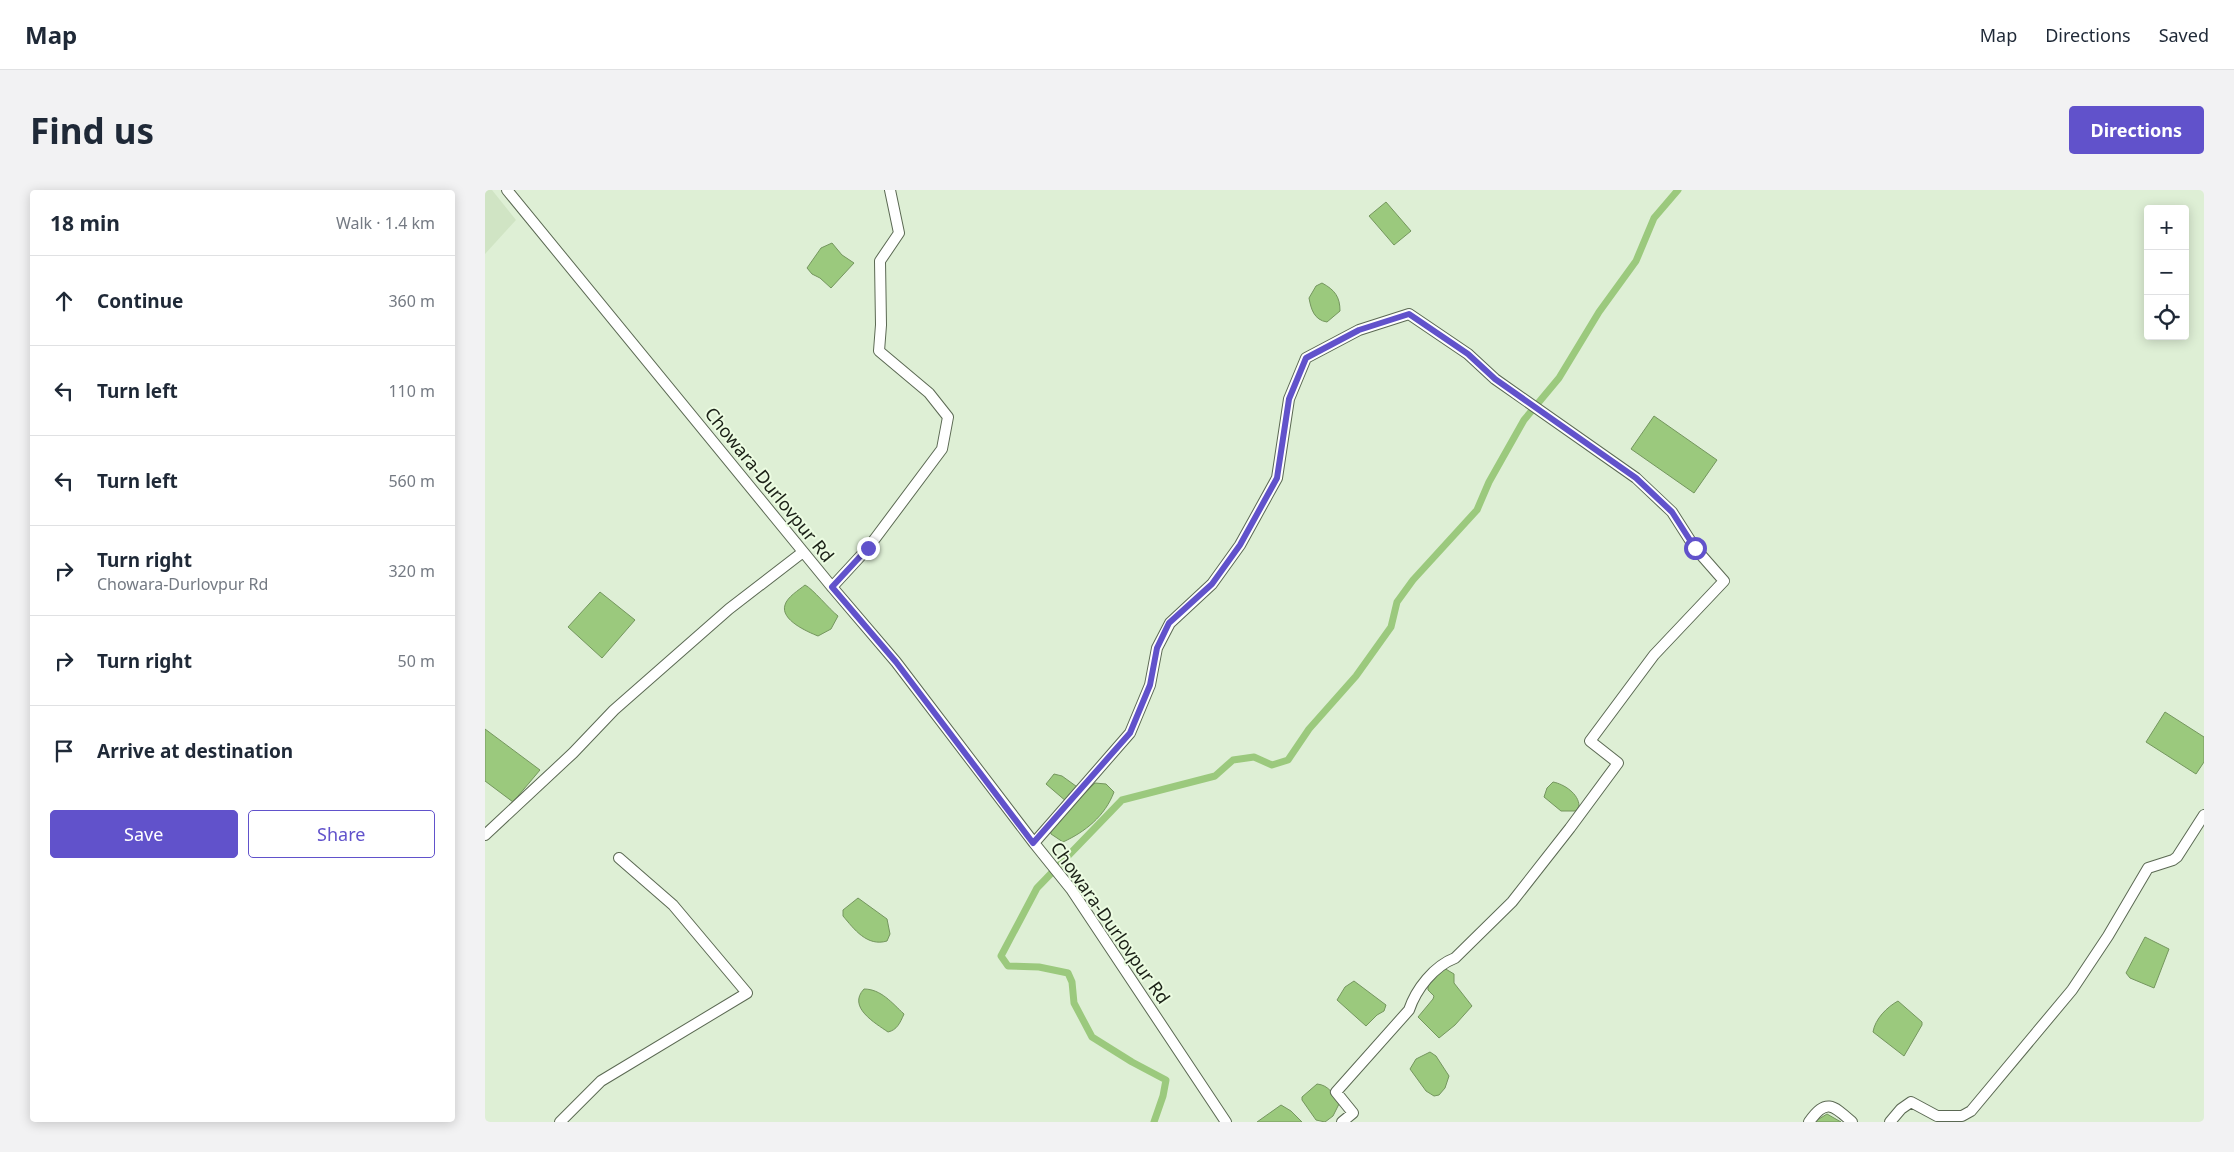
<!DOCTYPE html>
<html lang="en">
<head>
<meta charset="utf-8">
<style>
  :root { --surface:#fff; --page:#f2f2f3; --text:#1f2937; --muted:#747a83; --line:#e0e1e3; --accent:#6152cb }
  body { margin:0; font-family:"Noto Sans",sans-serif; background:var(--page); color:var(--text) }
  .controls { position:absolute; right:15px; top:15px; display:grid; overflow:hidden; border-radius:5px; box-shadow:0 2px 12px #0003 }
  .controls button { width:45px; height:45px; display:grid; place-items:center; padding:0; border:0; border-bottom:1px solid var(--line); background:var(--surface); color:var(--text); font:25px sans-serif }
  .stop { position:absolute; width:15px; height:15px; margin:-11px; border:4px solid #6152cb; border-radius:50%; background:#fff }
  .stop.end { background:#6152cb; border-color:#fff; box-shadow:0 1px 5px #0008 }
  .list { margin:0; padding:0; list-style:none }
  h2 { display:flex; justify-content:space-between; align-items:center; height:65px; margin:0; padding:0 20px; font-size:21px }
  h2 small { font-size:16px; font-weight:400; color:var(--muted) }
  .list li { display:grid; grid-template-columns:32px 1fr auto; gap:15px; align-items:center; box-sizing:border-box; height:90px; padding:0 20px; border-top:1px solid var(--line) }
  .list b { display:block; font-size:19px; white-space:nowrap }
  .list p { margin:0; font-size:16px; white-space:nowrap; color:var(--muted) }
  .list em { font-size:16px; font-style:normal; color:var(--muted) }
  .actions { display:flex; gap:10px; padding:15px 20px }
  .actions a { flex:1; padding:11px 0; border:1px solid var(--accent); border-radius:5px; text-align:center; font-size:18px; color:var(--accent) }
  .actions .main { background:var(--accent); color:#fff }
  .icon { flex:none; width:28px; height:28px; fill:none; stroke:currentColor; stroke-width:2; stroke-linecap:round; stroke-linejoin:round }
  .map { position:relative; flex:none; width:1719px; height:932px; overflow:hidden; border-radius:5px }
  header { display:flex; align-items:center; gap:30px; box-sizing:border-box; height:70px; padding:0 25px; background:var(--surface); border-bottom:1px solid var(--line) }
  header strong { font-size:24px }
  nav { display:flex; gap:28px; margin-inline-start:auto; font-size:18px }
  .intro { display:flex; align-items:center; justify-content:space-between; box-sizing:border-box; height:120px; padding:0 30px }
  h1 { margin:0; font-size:35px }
  .button { padding:12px 22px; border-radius:5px; background:var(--accent); color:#fff; font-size:18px; font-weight:700 }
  main { display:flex; gap:30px; padding:0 30px }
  aside { flex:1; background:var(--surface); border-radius:5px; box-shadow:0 2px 12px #0003 }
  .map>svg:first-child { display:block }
  .built { fill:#d0e4c4 }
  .water { fill:#9bc97d; stroke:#74965e }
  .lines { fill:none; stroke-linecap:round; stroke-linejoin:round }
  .canal { stroke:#9bc97d; stroke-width:7 }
  .minor-casing { stroke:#5b6953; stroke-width:12 }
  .minor { stroke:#fff; stroke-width:10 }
  .route { stroke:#6152cb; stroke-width:6 }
  .labels { text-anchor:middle; stroke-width:4; stroke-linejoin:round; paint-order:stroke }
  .street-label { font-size:18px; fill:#1a2016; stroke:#ecfce2 }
</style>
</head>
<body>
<header>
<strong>Map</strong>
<nav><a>Map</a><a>Directions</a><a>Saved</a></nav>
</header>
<div class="intro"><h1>Find us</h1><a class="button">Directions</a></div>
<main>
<aside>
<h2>18 min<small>Walk · 1.4 km</small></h2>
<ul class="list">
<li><svg class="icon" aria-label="ahead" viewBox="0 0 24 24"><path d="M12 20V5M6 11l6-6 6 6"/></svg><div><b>Continue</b></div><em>360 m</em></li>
<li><svg class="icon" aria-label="left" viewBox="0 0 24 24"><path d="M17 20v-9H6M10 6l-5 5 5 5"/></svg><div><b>Turn left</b></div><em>110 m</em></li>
<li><svg class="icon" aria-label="left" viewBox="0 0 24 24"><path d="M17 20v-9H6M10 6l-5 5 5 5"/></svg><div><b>Turn left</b></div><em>560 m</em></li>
<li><svg class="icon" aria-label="right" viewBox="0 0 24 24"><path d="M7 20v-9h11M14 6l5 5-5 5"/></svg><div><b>Turn right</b><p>Chowara-Durlovpur Rd</p></div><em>320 m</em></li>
<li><svg class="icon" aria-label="right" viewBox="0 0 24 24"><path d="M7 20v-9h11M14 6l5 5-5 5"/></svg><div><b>Turn right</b></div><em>50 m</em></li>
<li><svg class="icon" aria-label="arrive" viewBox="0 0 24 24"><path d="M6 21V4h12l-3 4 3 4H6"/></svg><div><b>Arrive at destination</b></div></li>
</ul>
<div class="actions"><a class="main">Save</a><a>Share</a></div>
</aside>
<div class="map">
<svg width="1719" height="932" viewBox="0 0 1719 932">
  <rect width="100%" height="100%" fill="#deefd5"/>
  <path class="built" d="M0 0H7L31 30 0 64Z"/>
  <path class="water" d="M901 12 926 41 909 55 884 26Z
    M347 53 357 65 369 73 346 98 335 88 327 84 322 78 336 58Z
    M837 93C850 100 855 107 855 121L842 132C829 130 826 119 824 108L831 96Z
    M1169 226 1232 270 1209 303 1146 259Z
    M320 395C328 399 344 419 353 426L346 439 333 446C323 442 295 430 300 415 302 407 314 400 320 395Z
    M115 402 150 430 117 468 83 437Z
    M1680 522 1719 547V572L1711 584 1661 552Z
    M0 539 55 580 28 612 0 591Z
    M569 584 577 586 595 599 582 612 561 594Z
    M1068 592C1079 594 1094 604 1094 616L1091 621H1076L1059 607 1062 598Z
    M610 593 621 594 629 602C620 626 600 642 578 652L566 644 565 639Z
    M373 708 402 729 405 744 402 751C382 757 369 739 358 726V720Z
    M1660 747 1684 759 1669 798 1645 788 1641 783Z
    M959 778 969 784V793L987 816 970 835 954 848 933 827 948 809 949 806 943 800V794Z
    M869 791 901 815 899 821 892 825 881 836 852 810 860 797Z
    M379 799C396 799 407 813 419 824 415 833 412 840 403 842 390 833 362 817 379 799Z
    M1413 811 1437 832V835L1419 866 1388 842C1390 829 1402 817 1413 811Z
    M945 862 951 866 964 886 960 898 954 905 949 906 941 901 925 879 931 869Z
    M832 894C844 895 849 905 854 914L848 926 840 932 831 930 817 910V907Z
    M796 915 806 921 817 932H772Z
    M1342 924 1356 932H1329Z"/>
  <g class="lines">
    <path class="canal" d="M669 932 678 906 681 890 647 872 607 847 589 813 587 792 583 783 554 777 523 776 516 766 552 698 637 610 730 586 748 570 769 567 787 575 803 570 824 539 871 486 906 437 912 412 928 390 992 320 1004 292 1039 230 1074 188 1114 122 1151 71 1169 28 1193 0"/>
    <defs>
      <path id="minor" d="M22 0 347 397 411 472 549 653 586 699 741 932
        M347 397 383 358 457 259 463 227 444 203 394 161 396 135 395 71 414 43 405 0
        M0 645 88 563 129 520 244 419 318 362
        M549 653 645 543 665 495 672 458 685 433 727 394 755 355 792 288 804 209 821 168 874 140 924 124 983 164 1010 189 1151 288 1187 322 1210 358 1239 391 1169 465 1105 551 1133 573 1085 638 1027 712 970 768C949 776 931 799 924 820L851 902 868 923 857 932
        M75 932 116 891 262 803 188 715 134 668
        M1324 932C1341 908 1348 915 1367 932
        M1405 932 1416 919 1426 912 1452 926H1477L1486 921 1587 800 1623 746 1663 678 1688 670 1692 667 1719 625"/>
    </defs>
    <use href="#minor" class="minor-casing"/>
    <use href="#minor" class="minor"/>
  </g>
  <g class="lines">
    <path class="route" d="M383 358 347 397 411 472 548 653 645 543 665 495 672 458 684 433 727 394 755 355 792 288 804 209 821 168 874 140 924 124 983 164 1010 189 1151 288 1187 322 1210 358"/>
  </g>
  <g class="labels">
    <g class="street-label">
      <text transform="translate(284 295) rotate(51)" y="6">Chowara-Durlovpur Rd</text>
      <text transform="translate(625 733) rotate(55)" y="6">Chowara-Durlovpur Rd</text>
    </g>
  </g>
</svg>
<div class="controls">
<button>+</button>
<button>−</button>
<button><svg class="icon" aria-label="locate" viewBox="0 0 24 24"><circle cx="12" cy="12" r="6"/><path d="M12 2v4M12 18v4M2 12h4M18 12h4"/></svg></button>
</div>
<div class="stop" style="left:1210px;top:358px"></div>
<div class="stop end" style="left:383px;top:358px"></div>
</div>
</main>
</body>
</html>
